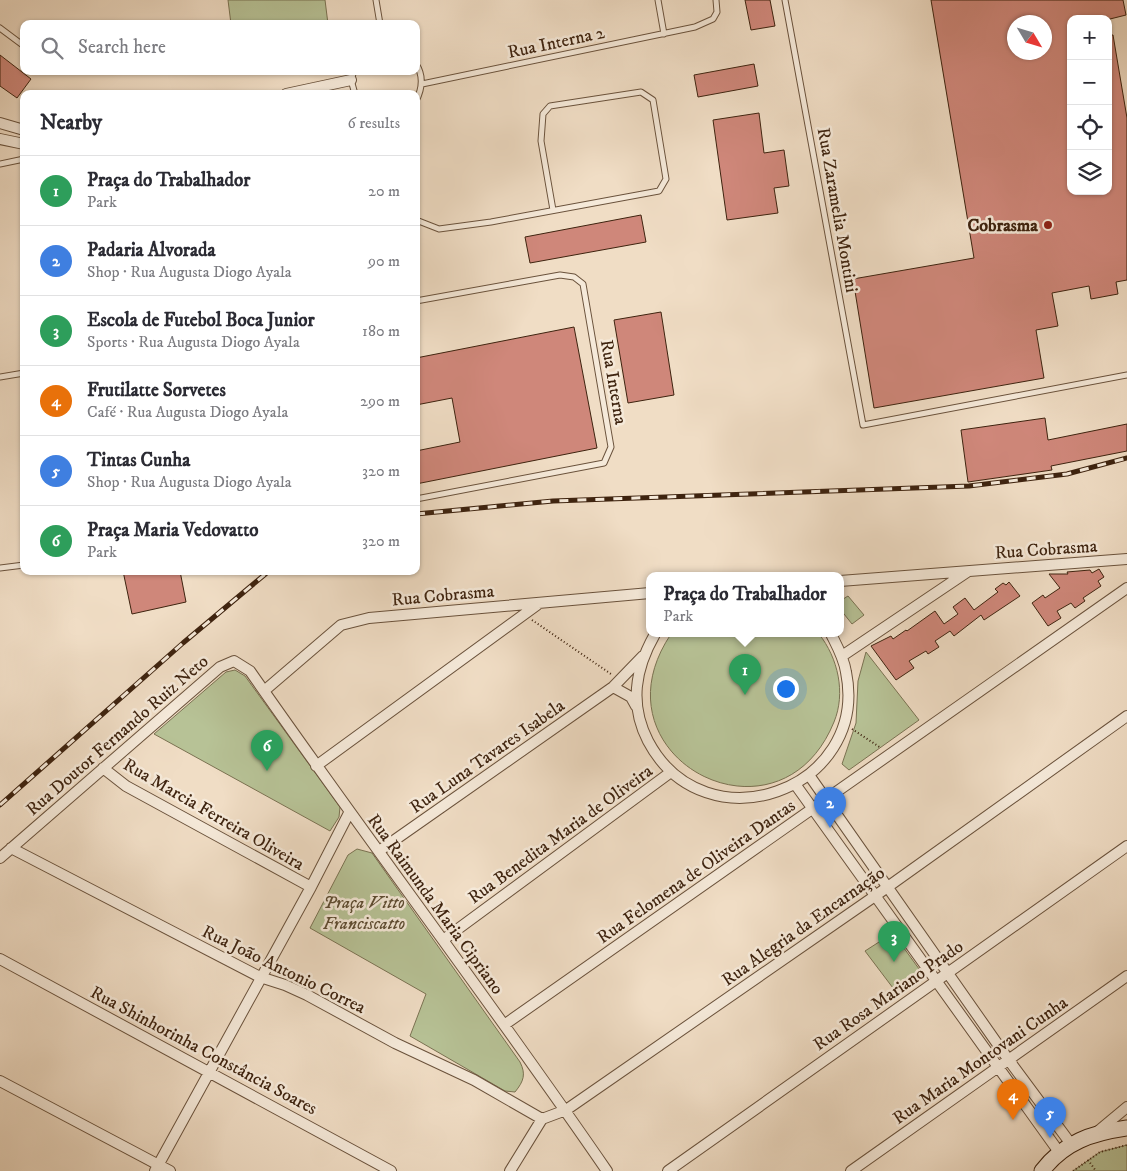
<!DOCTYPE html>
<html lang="en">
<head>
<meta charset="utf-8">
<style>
  :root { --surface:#fff; --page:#f2f2f3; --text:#2b2b33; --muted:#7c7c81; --line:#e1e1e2; --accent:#ea580c }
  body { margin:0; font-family:"IM FELL DW Pica",serif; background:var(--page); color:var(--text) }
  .controls { position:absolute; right:15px; top:15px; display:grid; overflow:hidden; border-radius:10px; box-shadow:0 1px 4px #0004 }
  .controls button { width:45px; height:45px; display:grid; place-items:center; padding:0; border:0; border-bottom:1px solid var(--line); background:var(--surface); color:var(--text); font:25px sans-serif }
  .compass { position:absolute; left:1007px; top:15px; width:45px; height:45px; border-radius:50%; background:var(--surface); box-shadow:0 1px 4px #0004; rotate:128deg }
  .you { position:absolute; left:785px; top:688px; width:18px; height:18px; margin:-12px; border:4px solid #fff; border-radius:50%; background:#1a73e8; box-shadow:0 0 0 8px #1a73e833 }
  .badge { display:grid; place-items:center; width:32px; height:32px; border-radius:50%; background:var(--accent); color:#fff; font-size:16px; font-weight:700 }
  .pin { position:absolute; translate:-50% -41px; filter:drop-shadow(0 1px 2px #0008) }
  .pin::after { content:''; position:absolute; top:26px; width:18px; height:15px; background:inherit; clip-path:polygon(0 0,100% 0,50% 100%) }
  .popup { position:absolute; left:646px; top:572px; width:198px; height:65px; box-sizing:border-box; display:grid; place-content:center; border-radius:10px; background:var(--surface); filter:drop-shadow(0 1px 4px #0005); font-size:16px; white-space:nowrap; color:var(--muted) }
  .popup b { font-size:19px; color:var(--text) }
  .popup::after { content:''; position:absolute; left:50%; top:100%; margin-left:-10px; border:10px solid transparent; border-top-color:var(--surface) }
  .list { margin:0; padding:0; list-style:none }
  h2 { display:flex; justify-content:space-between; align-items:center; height:65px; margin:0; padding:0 20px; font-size:21px }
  h2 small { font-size:16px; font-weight:400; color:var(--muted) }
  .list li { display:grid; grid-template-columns:32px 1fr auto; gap:15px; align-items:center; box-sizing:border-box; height:70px; padding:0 20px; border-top:1px solid var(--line) }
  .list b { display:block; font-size:19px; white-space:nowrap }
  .list p { margin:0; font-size:16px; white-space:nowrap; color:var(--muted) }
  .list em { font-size:16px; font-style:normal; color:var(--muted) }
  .icon { flex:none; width:28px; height:28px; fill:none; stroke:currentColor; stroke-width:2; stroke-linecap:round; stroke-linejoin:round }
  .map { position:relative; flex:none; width:1127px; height:1171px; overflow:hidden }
  .search { position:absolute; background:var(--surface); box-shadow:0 1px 4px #0004; left:20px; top:20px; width:400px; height:55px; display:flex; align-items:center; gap:12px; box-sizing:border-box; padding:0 18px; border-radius:10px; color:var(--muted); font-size:19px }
  .panel { position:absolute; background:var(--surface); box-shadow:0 1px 4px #0004; left:20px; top:90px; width:400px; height:485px; border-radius:10px }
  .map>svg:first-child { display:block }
  .green { fill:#b7c296; stroke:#7a7252 }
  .building { fill:#cf877a; stroke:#3e230f; fill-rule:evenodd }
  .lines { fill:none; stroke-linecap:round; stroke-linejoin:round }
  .lane-casing { stroke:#6a523c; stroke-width:7 }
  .street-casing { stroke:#6a523c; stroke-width:12 }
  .secondary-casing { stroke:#3e230f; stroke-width:17 }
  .path { stroke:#3e230f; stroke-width:2; stroke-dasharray:1 2.5; stroke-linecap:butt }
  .lane { stroke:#f5e9d9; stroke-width:5 }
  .street { stroke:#f5e9d9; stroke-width:10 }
  .secondary { stroke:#f5e9d9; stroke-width:15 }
  .rail-casing { stroke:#3e230f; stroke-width:5 }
  .rail { stroke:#f5e9d9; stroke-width:3; stroke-dasharray:9; stroke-linecap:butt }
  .poi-dot { fill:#8f2418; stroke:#f5e9d9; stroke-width:2 }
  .labels { text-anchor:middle; stroke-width:5; stroke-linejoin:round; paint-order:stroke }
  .street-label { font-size:18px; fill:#3e230f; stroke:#f5e9d9 }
  .poi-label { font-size:18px; font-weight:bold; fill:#3e230f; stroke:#f5e9d9; text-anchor:end }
  .park-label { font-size:18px; font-style:italic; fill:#5c4b31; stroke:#f5e9d9 }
</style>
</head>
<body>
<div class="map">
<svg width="1127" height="1171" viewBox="0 0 1127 1171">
  <rect width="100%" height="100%" fill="#f0ddc5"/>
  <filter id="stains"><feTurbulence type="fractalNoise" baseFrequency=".004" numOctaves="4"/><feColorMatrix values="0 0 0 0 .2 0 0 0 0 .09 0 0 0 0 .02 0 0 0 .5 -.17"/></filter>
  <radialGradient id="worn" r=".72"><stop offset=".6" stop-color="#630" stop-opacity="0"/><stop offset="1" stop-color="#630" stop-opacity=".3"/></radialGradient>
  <path class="green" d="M228 0H325L328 24H231Z
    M848 596 864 615 852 624 840 609V601Z
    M671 634H819C838 658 846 693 834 722 779 857 588 757 671 634Z
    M866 652 919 720 849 770 842 764 856 723 858 681Z
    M235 670 245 676 340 807 339 817 330 831 154 734 226 672Z
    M357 849 372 853 520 1062C526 1074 524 1081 515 1092L505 1091 410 1036 426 994 310 928 348 855Z
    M893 933 922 973 896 992 865 951Z
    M1127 1145V1171H1073L1100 1152Z"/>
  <path class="building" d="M745 0H770L775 26 751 30Z
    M931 0H1123L1126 15 1110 19H1071V191H1108V35H1113L1127 118V280L1116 282 1118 294 1091 299 1089 286 1052 293 1058 326 1036 330 1044 378 874 408 853 279 974 258ZM1014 22H1044V52H1014Z
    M0 55 31 79 17 98 0 86Z
    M754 64 758 86 698 97 694 75Z
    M759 113 764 153 784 150 789 186 774 188 778 213 727 220 713 120Z
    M641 215 646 242 530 263 525 237Z
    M661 312 674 395 628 403 614 320Z
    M574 327 597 448 416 484V451L460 442 452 398 416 405V358Z
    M1045 418 1048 440 1127 424V451L1051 466 1052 470 968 482 961 430Z
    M1099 569 1104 577 1098 581 1101 586 1083 598 1085 601 1075 608 1071 603 1057 611 1061 618 1048 626 1032 603 1043 595 1045 598 1060 588 1049 574H1068L1067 572 1090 570 1092 573Z
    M123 571H180L186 602 132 614Z
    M1009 582 1020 596 984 620 981 615 954 636 950 631 935 641 939 647 928 654 926 651 909 661 914 668 896 680 871 646 891 636 893 639 906 630 907 631 935 611 944 624 958 614 953 607 965 598 974 610 998 592 995 589 1003 583 1006 585Z"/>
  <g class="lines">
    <defs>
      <path id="lane" d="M376 0 380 24
        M658 0 664 34
        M785 0 863 425 1127 375
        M0 28 24 46
        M416 64C424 76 422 89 416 101
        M354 71 351 80 355 94
        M422 84 695 27 713 19 717 12 716 0
        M0 164 24 159
        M416 220 439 229 491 222 659 191 666 179 653 100 641 92 550 106 543 114 541 141 553 210
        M416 301 560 275 574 277 583 284 611 447 604 463 416 499
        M0 377 24 373
        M0 568 24 565"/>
      <path id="street" d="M286 94 351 80
        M0 123 24 130
        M0 139 24 144
        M840 581 1127 559
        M655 634C635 669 629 704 648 741 705 849 870 790 846 672 844 658 837 646 831 634
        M842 656 967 572
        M613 687 631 697 636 706
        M264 691 341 625 369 618 650 593
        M316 766 537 605
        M103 768 126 786 311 887
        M809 775 1008 1059 1071 1144
        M795 784 1059 1152
        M11 848 260 977 285 985 307 995 395 1043 474 1080 542 1119
        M379 851 613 687 643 656
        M0 858 220 667 234 661 250 671C367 839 491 1002 607 1171
        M443 940 671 772
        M0 959 391 1171
        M504 1025 1127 588
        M0 1081 170 1171
        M1097 1132 1127 1107
        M155 1171 311 887 349 813
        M510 1171 542 1119 566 1110 875 896 1127 716
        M668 1171 1127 846
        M851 1171 1127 976"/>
      <path id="secondary" d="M1042 1171C1064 1142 1092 1133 1127 1128"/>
    </defs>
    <use href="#lane" class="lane-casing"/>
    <use href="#street" class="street-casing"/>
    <use href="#secondary" class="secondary-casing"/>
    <path class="path" d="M532 620 611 674
      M852 729 881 748
      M1088 1160 1096 1171
      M1073 1171 1100 1152 1127 1145"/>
    <use href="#lane" class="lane"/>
    <use href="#street" class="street"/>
    <use href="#secondary" class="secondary"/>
    <defs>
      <path id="rail" d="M416 514 553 501 969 486 1067 474 1127 458
        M0 805 183 643 269 571"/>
    </defs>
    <use href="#rail" class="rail-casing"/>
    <use href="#rail" class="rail"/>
  </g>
  <circle class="poi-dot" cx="1048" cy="225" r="5"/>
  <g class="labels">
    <g class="street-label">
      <text transform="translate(556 42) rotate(-12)" y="6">Rua Interna 2</text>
      <text transform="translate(838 210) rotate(80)" y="6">Rua Zaramelia Montini</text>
      <text transform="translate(614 382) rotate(80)" y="6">Rua Interna</text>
      <text transform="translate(1046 549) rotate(-4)" y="6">Rua Cobrasma</text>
      <text transform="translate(443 595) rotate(-5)" y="6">Rua Cobrasma</text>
      <text transform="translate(117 735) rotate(-41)" y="6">Rua Doutor Fernando Ruiz Neto</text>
      <text transform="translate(487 756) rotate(-35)" y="6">Rua Luna Tavares Isabela</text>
      <text transform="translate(214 814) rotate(30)" y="6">Rua Marcia Ferreira Oliveira</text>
      <text transform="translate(560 834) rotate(-36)" y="6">Rua Benedita Maria de Oliveira</text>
      <text transform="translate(696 871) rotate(-35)" y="6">Rua Felomena de Oliveira Dantas</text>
      <text transform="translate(436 904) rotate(54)" y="6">Rua Raimunda Maria Cipriano</text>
      <text transform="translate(803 926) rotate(-35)" y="6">Rua Alegria da Encarnação</text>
      <text transform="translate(284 969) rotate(26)" y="6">Rua João Antonio Correa</text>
      <text transform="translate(888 995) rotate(-35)" y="6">Rua Rosa Mariano Prado</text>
      <text transform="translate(204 1050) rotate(28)" y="6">Rua Shinhorinha Constância Soares</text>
      <text transform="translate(980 1060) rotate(-35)" y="6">Rua Maria Montovani Cunha</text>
    </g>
    <g class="poi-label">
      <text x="1038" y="231">Cobrasma</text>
    </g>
    <g class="park-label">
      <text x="364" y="908">Praça Vitto<tspan x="364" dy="21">Franciscatto</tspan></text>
    </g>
  </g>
  <rect width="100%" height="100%" filter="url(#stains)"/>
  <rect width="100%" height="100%" fill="url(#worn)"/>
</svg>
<div class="controls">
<button>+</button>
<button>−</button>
<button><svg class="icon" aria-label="locate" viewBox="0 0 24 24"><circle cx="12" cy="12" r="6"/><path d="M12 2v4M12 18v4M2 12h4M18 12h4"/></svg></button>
<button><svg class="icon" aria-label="layers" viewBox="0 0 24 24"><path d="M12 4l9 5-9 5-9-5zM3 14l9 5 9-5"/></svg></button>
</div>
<svg class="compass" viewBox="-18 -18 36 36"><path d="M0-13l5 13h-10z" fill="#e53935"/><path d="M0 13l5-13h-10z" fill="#7c7c81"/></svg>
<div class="you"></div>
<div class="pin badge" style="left:745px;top:695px;background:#2e9e5b">1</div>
<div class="popup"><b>Praça do Trabalhador</b>Park</div>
<div class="pin badge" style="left:830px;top:828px;background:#3f7fe0">2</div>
<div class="pin badge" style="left:894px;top:962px;background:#2e9e5b">3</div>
<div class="pin badge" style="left:1013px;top:1120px;background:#e8710a">4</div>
<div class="pin badge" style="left:1050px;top:1138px;background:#3f7fe0">5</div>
<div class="pin badge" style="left:267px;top:771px;background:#2e9e5b">6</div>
<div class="search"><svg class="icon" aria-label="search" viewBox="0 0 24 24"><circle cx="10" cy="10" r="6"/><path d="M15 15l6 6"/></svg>Search here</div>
<section class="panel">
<h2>Nearby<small>6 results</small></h2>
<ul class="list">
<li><span class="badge" style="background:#2e9e5b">1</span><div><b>Praça do Trabalhador</b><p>Park</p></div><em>20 m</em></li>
<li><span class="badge" style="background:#3f7fe0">2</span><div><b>Padaria Alvorada</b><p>Shop · Rua Augusta Diogo Ayala</p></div><em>90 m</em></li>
<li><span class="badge" style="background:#2e9e5b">3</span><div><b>Escola de Futebol Boca Junior</b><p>Sports · Rua Augusta Diogo Ayala</p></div><em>180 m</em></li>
<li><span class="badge" style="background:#e8710a">4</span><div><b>Frutilatte Sorvetes</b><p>Café · Rua Augusta Diogo Ayala</p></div><em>290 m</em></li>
<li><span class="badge" style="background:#3f7fe0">5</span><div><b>Tintas Cunha</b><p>Shop · Rua Augusta Diogo Ayala</p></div><em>320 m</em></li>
<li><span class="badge" style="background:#2e9e5b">6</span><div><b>Praça Maria Vedovatto</b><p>Park</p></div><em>320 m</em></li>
</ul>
</section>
</div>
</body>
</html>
